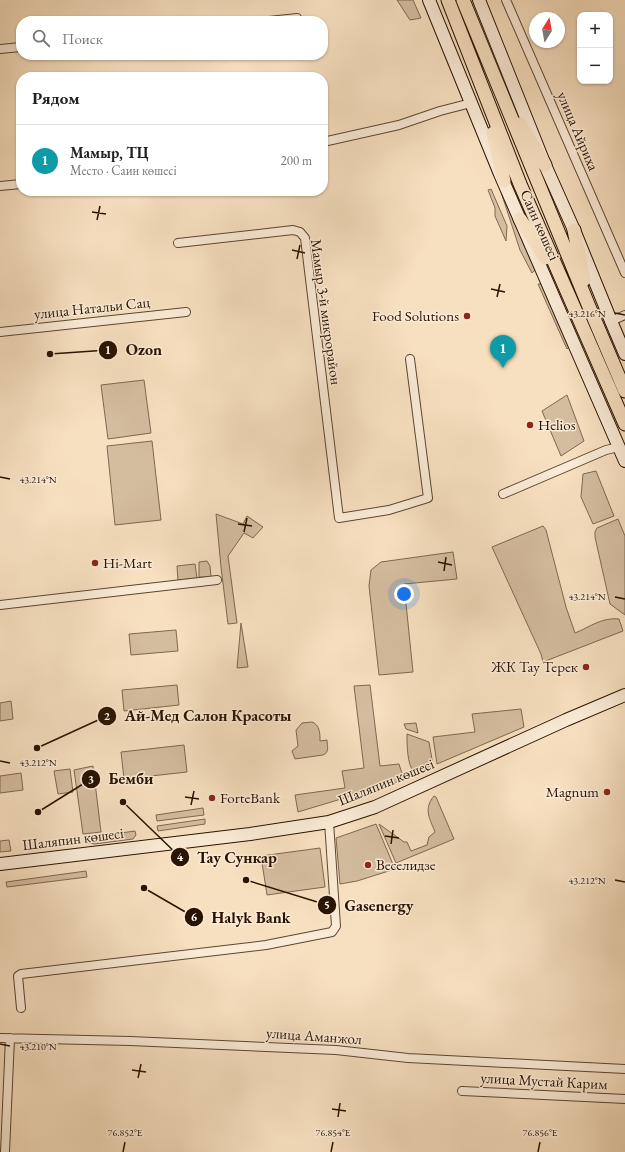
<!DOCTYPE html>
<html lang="ru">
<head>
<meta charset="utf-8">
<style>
  :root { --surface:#fff; --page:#f2f2f2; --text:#222; --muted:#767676; --line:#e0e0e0; --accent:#7c3aed }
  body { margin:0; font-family:"EB Garamond",serif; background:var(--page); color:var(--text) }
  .controls { position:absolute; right:12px; top:12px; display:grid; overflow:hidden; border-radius:8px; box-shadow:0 1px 3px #0004 }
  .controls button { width:36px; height:36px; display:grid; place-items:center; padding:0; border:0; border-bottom:1px solid var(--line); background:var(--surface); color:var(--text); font:20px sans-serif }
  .compass { position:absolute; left:529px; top:12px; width:36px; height:36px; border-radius:50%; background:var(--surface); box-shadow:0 1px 3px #0004; rotate:11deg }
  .you { position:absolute; left:404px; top:594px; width:14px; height:14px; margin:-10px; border:3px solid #fff; border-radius:50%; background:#1a73e8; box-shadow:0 0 0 6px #1a73e833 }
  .badge { display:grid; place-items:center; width:26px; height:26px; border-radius:50%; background:var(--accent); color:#fff; font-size:13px; font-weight:700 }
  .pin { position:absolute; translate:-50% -33px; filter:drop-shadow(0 1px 2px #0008) }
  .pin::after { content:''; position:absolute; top:21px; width:14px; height:12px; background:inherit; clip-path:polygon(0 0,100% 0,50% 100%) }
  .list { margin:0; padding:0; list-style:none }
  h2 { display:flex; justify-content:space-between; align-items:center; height:52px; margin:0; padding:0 16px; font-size:17px }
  h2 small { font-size:13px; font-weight:400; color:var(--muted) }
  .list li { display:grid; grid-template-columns:26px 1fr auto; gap:12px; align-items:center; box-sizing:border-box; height:72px; padding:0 16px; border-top:1px solid var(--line) }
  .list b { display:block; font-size:15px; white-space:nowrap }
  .list p { margin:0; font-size:13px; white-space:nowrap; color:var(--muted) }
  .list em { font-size:13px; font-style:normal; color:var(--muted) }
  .icon { flex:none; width:22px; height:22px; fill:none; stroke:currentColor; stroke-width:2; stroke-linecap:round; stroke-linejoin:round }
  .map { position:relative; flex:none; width:625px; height:1152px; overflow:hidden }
  .search { position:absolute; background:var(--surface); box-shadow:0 1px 3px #0004; left:16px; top:16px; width:312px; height:44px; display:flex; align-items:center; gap:10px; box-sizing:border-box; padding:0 14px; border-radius:16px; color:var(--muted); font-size:15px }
  .panel { position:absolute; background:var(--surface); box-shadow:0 1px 3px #0004; left:16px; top:72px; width:312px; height:124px; border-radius:16px }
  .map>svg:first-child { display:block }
  .green { fill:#d4bd9f; stroke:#7e6850 }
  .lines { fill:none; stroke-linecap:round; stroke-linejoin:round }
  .minor-casing { stroke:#5c4630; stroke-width:10 }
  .secondary-casing { stroke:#291300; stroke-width:14 }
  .primary-casing { stroke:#291300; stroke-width:15 }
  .minor { stroke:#faebd6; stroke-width:8 }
  .secondary { stroke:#faebd6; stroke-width:12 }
  .primary { stroke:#f7e0c0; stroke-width:13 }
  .ticks { fill:none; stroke:#291300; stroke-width:1.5 }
  .poi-dot { fill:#8f2418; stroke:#faebd6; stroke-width:1.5 }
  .labels { text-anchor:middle; stroke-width:3; stroke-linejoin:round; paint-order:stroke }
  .street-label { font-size:15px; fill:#291300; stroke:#faebd6 }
  .poi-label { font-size:15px; fill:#291300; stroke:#faebd6; text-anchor:start }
  .ticks-label { font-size:10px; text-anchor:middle; fill:#291300; stroke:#faebd6; stroke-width:3; stroke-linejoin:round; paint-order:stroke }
  .leader { fill:none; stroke:#291300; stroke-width:1.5 }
  .callout-dot { fill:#291300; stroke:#faebd6; stroke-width:1.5 }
  .mark-label { font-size:12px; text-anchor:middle; font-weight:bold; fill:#fff }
  .callout-label { font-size:16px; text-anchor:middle; font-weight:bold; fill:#291300; stroke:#faebd6; stroke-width:3; stroke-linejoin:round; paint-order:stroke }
</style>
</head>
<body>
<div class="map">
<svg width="625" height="1152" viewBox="0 0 625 1152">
  <rect width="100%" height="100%" fill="#f7e0c0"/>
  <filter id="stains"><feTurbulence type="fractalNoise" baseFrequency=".005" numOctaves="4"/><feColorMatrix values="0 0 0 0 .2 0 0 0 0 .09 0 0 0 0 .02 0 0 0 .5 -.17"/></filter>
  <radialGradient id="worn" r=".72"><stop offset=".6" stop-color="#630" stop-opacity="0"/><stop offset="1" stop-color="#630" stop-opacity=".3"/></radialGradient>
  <path class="green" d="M397 0H413L421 18 410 20Z
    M498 183 536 269 532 273 520 250Z
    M491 189 507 226 506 241 495 216V208L488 190Z
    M538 284H543L571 345 567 349Z
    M144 380 151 433 108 439 101 385Z
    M567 395 584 441 561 456 542 411Z
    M152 441 161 520 115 525 107 446Z
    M596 471 614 516 593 524 581 497 583 474Z
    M216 514 243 524 247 516 263 527 253 538 244 533 228 556 237 623 228 624 221 567Z
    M618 519 625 536V615L610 604 595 537V532L597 528Z
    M543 526 546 530 566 607 575 633C590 627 602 617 619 619L623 631 543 662 541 654 492 547Z
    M453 552 457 579 404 584 413 672 379 675 369 586 371 570 381 562Z
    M207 561 210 566 211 577H199V562Z
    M195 564 197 578 178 580 177 566Z
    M241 623 248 667 237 668Z
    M176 630 178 651 131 655 129 634Z
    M177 685 179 705 124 711 122 690Z
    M370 685 380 766 399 764 404 780 298 812 295 795 345 788 342 771 364 768 354 686Z
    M11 701 13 719 0 721V703Z
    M521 709 524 727 437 764 433 737 475 732 472 714Z
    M312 722C320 725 320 734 320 741L327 740C327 746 330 752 323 755L295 759 292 751 298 746 296 730 302 723Z
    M416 723 418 733 406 729 404 724Z
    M407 734 429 742 433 765 414 772C407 765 407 744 407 734Z
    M184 745 187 772 124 779 121 752Z
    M93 766 101 832 83 834 74 770Z
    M70 769 73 792 58 794 54 771Z
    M21 773 23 790 0 793V776Z
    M434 796 436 797 454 839 396 863 379 824 404 842H407L411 851 427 845 429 837 435 832C430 819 423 809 434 796Z
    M203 808 204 815 157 821 156 815Z
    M205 819V824L158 831 157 826Z
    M376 824 395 869 357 881 340 884 336 838Z
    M135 831 136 835 133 839 95 844 89 843 86 841 85 838Z
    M9 840 11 851 0 852V841Z
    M320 848 325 887 267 895 261 856Z
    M86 871 87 877 7 887 6 882Z"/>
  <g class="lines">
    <defs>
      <path id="minor" d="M506 0 625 273
        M269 21 297 18
        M0 49 21 47
        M323 142 399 125 440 111 471 103
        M0 186 21 184
        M178 243 293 230 300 232 305 238 339 518 389 510 428 498 410 359
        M611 321 625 315
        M0 332 186 312
        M503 494 606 450 619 447
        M0 605 217 580
        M21 1008 18 976 21 974 266 945 332 932 336 926 329 822
        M0 1038 130 1041 336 1050 408 1058 625 1069
        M462 1091 625 1099
        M5 1152 10 1038"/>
      <path id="secondary" d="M429 0 500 174 625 461
        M479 0 545 165 574 230 611 321 625 354
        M0 864 250 834 329 822 375 807 566 720 625 695"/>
      <path id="primary" d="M448 0 520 184 625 424
        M463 0 590 309 625 391
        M520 124 545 165
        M493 133 504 181
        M520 219 545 258
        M574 230 584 280"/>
    </defs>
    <use href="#minor" class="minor-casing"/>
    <use href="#secondary" class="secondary-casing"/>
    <use href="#primary" class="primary-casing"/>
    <use href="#minor" class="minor"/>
    <use href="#secondary" class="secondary"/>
    <use href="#primary" class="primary"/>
  </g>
  <path class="ticks" d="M92 212 106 214M97 220 100 206M292 250 305 253M297 259 300 245M491 289 505 292M497 297 500 284M615 313 625 315M0 477 10 479M238 524 252 526M244 532 247 518M438 562 452 565M444 571 446 557M615 597 625 599M0 761 10 763M185 797 199 799M191 805 194 791M385 836 399 838M391 844 393 830M615 880 625 882M0 1044 10 1046M132 1070 146 1072M138 1078 141 1064M332 1109 346 1111M338 1117 340 1103M123 1152 125 1142M331 1152 333 1142M538 1152 540 1142"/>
  <g class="poi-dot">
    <circle cx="467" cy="316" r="4"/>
    <circle cx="530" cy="425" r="4"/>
    <circle cx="95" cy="563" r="4"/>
    <circle cx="586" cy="667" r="4"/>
    <circle cx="607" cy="792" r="4"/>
    <circle cx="212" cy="798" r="4"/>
    <circle cx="368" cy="865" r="4"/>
  </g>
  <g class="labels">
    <g class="street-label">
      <text transform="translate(578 131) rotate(67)" y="5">улица Айриха</text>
      <text transform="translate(540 225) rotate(66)" y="5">Саин көшесі</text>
      <text transform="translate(92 308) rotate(-6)" y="5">улица Натальи Сац</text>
      <text transform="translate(326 312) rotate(82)" y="5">Мамыр 3-й микрорайон</text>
      <text transform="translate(386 782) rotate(-22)" y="5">Шаляпин көшесі</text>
      <text transform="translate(73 839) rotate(-7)" y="5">Шаляпин көшесі</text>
      <text transform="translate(314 1036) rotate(4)" y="5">улица Аманжол</text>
      <text transform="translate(544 1081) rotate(3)" y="5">улица Мустай Карим</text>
    </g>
    <g class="poi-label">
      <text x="459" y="321" text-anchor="end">Food Solutions</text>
      <text x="538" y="430">Helios</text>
      <text x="103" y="568">Hi-Mart</text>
      <text x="578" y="672" text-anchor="end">ЖК Тау Терек</text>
      <text x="599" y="797" text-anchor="end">Magnum</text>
      <text x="220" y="803">ForteBank</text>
      <text x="376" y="870">Веселидзе</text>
    </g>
  </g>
  <g class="ticks-label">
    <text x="587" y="317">43.216°N</text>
    <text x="38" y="483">43.214°N</text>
    <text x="587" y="600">43.214°N</text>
    <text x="38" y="766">43.212°N</text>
    <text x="587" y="884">43.212°N</text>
    <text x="38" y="1050">43.210°N</text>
    <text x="125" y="1136">76.852°E</text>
    <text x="333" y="1136">76.854°E</text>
    <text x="540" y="1136">76.856°E</text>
  </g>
  <path class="leader" d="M50 354L108 350M37 748L107 716M38 812L91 779M123 802L180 857M246 880L327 905M144 888L194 917"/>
  <g class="callout-dot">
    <circle cx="50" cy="354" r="4"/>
    <circle cx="37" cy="748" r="4"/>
    <circle cx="38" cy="812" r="4"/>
    <circle cx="123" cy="802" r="4"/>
    <circle cx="246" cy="880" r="4"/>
    <circle cx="144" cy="888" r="4"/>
    <circle cx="108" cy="350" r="10"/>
    <circle cx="107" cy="716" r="10"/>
    <circle cx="91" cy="779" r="10"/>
    <circle cx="180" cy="857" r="10"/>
    <circle cx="327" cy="905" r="10"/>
    <circle cx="194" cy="917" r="10"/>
  </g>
  <g class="mark-label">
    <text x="108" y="354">1</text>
    <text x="107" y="720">2</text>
    <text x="91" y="783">3</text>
    <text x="180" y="861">4</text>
    <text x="327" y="909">5</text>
    <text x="194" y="921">6</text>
  </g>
  <g class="callout-label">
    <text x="144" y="355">Ozon</text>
    <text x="208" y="721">Ай-Мед Салон Красоты</text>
    <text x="131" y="784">Бемби</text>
    <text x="237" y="863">Тау Сункар</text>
    <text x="379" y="911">Gasenergy</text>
    <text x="251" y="923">Halyk Bank</text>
  </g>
  <rect width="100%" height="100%" filter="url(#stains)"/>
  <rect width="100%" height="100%" fill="url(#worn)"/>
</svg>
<div class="controls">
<button>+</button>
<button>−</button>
</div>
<svg class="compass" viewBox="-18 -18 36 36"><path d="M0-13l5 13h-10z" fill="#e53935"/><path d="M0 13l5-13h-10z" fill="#767676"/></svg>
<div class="you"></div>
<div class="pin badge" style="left:503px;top:368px;background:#0f9aa8">1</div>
<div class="search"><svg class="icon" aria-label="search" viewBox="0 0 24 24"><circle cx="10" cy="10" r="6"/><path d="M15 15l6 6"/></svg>Поиск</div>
<section class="panel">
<h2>Рядом<small></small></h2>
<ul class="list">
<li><span class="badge" style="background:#0f9aa8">1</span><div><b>Мамыр, ТЦ</b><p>Место · Саин көшесі</p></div><em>200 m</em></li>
</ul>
</section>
</div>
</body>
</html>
